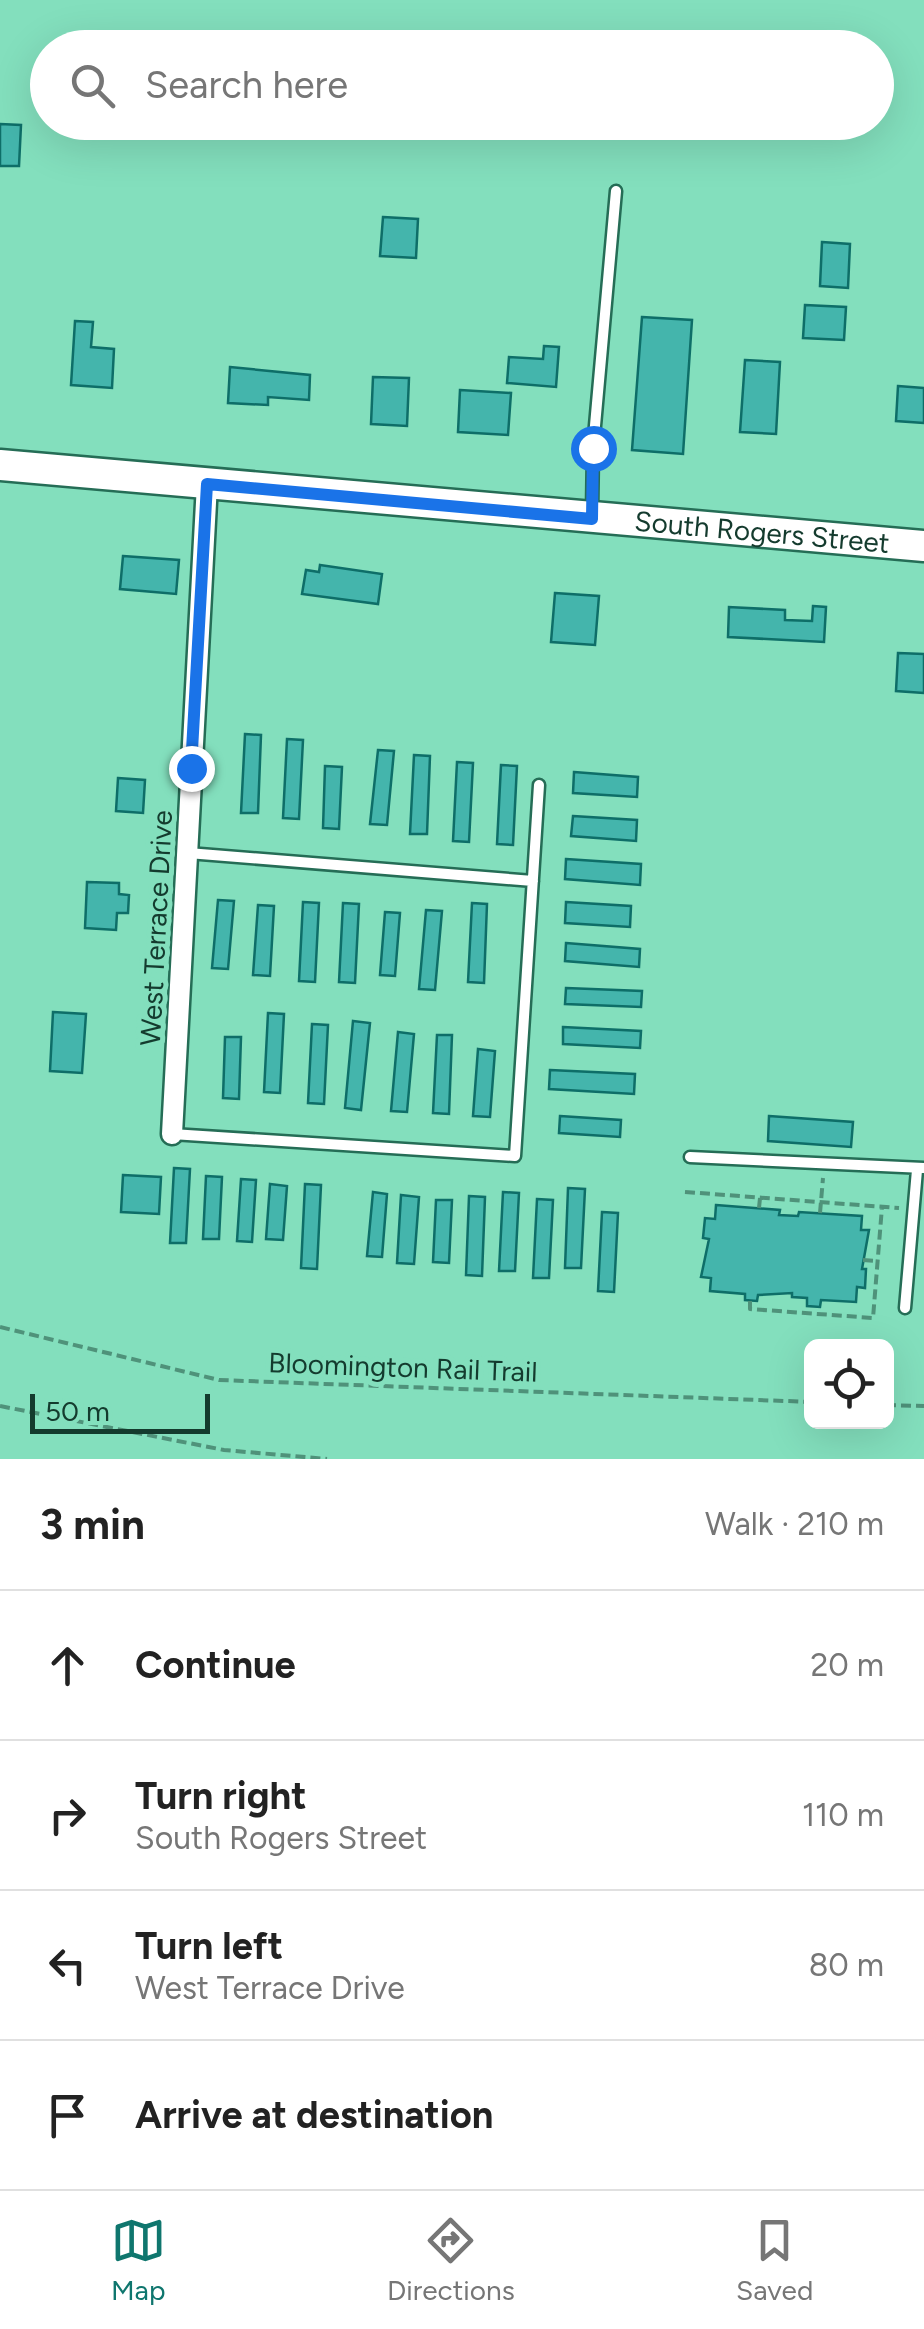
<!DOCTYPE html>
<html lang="en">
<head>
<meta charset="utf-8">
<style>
  :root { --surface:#fff; --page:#f6f6f6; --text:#222; --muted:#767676; --line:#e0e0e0; --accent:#0f766e }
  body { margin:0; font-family:Figtree,sans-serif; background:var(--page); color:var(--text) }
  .controls { position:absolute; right:30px; bottom:30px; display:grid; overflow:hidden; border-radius:15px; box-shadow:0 10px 40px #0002 }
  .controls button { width:90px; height:90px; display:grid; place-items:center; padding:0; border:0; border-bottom:2px solid var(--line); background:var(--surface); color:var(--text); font:50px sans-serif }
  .scale { position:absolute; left:30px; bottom:25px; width:180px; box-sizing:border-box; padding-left:10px; border:5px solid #143b2e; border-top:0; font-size:28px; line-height:35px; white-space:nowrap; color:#143b2e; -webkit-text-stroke:8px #83dfbd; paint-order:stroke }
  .stop { position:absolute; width:30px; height:30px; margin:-22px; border:8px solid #1a73e8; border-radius:50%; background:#fff }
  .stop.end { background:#1a73e8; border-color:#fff; box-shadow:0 2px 10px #0008 }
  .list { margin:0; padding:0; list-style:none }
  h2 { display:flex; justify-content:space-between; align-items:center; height:130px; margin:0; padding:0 40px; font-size:42px }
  h2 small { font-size:32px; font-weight:400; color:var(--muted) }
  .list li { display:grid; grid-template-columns:65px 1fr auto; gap:30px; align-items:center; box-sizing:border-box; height:150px; padding:0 40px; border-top:2px solid var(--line) }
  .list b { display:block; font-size:38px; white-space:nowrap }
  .list p { margin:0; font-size:32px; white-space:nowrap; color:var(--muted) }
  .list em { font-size:32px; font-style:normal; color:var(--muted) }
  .icon { flex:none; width:55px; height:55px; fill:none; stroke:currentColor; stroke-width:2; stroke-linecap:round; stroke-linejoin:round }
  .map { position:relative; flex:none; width:924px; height:1459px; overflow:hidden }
  .search { position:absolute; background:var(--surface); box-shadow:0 10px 40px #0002; left:30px; right:30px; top:30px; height:110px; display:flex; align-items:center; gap:25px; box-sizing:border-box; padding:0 35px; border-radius:55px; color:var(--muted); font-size:38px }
  .sheet { height:730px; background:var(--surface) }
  nav { display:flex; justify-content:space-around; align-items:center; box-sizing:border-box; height:140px; border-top:2px solid var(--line); background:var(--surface); font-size:28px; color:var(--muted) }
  nav a { display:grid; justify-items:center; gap:5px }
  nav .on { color:var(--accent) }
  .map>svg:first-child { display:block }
  .building { fill:#44b5ac; stroke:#0e6e68; stroke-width:2.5 }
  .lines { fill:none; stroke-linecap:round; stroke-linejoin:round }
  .lane-casing { stroke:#256d56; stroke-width:15 }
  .street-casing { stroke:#256d56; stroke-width:25 }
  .secondary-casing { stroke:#256d56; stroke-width:35 }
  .path { stroke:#4f927a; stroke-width:4; stroke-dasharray:10 5; stroke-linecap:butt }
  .lane { stroke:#fff; stroke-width:10 }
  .street { stroke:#fff; stroke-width:20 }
  .secondary { stroke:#fff; stroke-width:30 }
  .route { stroke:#1a73e8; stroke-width:12 }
  .labels { text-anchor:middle; stroke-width:10; stroke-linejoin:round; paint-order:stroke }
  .street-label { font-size:28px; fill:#143b2e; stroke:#83dfbd }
</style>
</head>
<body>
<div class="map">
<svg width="924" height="1459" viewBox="0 0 924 1459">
  <rect width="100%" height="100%" fill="#83dfbd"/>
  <path class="building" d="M0 124 21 125 19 166H0Z
    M383 217 418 219 416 258 380 256Z
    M822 242 850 244 848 288 820 286Z
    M805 305 846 307 844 340 803 338Z
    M642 317 692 320 683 454 632 450Z
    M75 321 93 322 91 347 114 349 112 388 71 385Z
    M544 346 559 347 556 387 507 383 509 357 543 359Z
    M745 360 780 362 776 434 740 432Z
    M230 367 310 375 309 400 268 397V405L228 403Z
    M373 377 409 378 407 426 371 424Z
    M898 386 924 388V423L896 421Z
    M460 390 511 393 508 435 458 432Z
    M123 556 179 560 176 594 120 589Z
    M320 565 382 574 378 604 302 594 306 570 319 572Z
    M555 593 599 596 595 645 551 642Z
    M813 606 826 607 824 642 728 637 729 607 785 610V620L812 621Z
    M898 653 924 654V693L896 691Z
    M245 734 261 735 258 813H241Z
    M287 739 303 740 299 819 283 818Z
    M378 750 394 751 387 825 370 824Z
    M414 755 430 756 427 834H410Z
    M457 762 473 763 469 842 453 841Z
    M501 765 517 766 513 845 497 844Z
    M325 766 342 767 339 829 323 828Z
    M574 772 638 777 637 797 573 793Z
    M118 778 145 780 143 813 116 811Z
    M573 816 637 820 636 841 571 836Z
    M566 859 641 864 640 885 565 879Z
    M87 882 119 883V894L129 895 128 913H117L116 930 85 928Z
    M218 900 234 901 228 969 212 968Z
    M303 902 319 903 315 982 299 981Z
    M566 902 631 906 630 927 565 923Z
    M343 903 359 904 355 983 339 982Z
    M472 903 487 904 484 983 468 982Z
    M258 905 274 906 270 976 253 975Z
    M426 910 442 911 435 990 419 989Z
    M385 912 400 913 395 976 380 975Z
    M566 943 640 949 639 967 565 961Z
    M566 988 642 991 641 1007 565 1004Z
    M53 1012 86 1014 82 1073 50 1071Z
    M268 1013 284 1014 280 1093 264 1092Z
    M353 1021 370 1023 361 1110 345 1108Z
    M312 1024 328 1025 324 1104 308 1103Z
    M563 1027 641 1031 640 1048 563 1044Z
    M398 1032 414 1034 407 1112 391 1111Z
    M437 1035H452L449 1114 433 1113Z
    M225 1037H241L239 1099 223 1098Z
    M478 1049 495 1051 490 1117 473 1116Z
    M550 1070 635 1074 634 1094 549 1089Z
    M560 1116 621 1120 620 1137 559 1133Z
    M769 1116 853 1122 851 1147 768 1141Z
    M174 1168 190 1169 186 1243H170Z
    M123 1175 161 1177 159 1214 121 1212Z
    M206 1176 222 1177 219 1239H203Z
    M241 1179 256 1180 252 1242 237 1241Z
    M270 1184 287 1186 283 1240 266 1239Z
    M305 1184 321 1185 317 1269 301 1268Z
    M568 1188 585 1189 581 1268H565Z
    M373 1192 387 1194 382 1257 367 1256Z
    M503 1192 519 1193 515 1271H499Z
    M401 1195 419 1197 414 1264 397 1263Z
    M469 1196 485 1197 482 1276 466 1275Z
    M537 1199 553 1200 549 1278H533Z
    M436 1200H452L449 1263 433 1262Z
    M716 1205 780 1210 779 1215 798 1216 799 1212 862 1216 861 1230H869L862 1269H866L865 1288 857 1287 856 1302 821 1300 820 1307 807 1306V1298L792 1297V1293L758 1295 757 1301 745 1300V1294L710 1291 711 1278 701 1277 709 1239 703 1238 705 1218 715 1219Z
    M602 1212 618 1213 614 1292 598 1291Z"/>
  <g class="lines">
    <defs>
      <path id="lane" d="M592 513 593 448 616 191
        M188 853 533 881
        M172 1134 515 1156 539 785
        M690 1157 924 1168
        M905 1308 917 1170"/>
      <path id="street" d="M172 1134 207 484"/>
      <g id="secondary">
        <path id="s1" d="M0 465 924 546"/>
      </g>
    </defs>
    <use href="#lane" class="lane-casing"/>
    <use href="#street" class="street-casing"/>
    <use href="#secondary" class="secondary-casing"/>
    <path class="path" d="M685 1192 899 1208
      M759 1208 760 1198
      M820 1213 823 1178
      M863 1260 878 1261
      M750 1301V1309L873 1318 882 1207
      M0 1327 219 1380 812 1402
      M886 1405 924 1406
      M0 1406 224 1450 327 1459"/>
    <use href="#lane" class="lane"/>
    <use href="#street" class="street"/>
    <use href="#secondary" class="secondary"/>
  </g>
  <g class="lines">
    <path class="route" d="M191 768 207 484 592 519 593 448"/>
  </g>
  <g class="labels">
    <g class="street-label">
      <text dy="10" stroke="none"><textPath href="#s1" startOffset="765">South Rogers Street</textPath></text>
      <text transform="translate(156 928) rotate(-87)" y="10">West Terrace Drive</text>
      <text transform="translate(403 1367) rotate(2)" y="10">Bloomington Rail Trail</text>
    </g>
  </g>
</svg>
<div class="controls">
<button><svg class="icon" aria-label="locate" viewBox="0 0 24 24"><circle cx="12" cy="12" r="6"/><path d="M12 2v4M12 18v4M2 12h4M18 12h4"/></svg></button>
</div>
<div class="scale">50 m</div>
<div class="stop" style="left:593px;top:448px"></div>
<div class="stop end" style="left:191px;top:768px"></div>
<div class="search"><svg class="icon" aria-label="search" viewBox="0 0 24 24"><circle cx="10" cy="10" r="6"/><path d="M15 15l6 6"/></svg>Search here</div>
</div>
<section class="sheet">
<h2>3 min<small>Walk · 210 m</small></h2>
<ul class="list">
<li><svg class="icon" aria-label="ahead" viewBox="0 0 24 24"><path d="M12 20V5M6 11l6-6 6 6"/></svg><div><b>Continue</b></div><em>20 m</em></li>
<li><svg class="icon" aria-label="right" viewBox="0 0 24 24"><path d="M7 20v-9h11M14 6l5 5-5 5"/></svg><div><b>Turn right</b><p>South Rogers Street</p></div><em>110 m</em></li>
<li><svg class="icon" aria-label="left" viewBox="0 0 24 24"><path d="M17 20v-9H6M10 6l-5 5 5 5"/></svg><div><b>Turn left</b><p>West Terrace Drive</p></div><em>80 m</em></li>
<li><svg class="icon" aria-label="arrive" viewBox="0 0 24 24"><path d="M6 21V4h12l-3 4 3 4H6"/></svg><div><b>Arrive at destination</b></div></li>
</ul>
</section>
<nav>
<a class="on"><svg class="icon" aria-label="map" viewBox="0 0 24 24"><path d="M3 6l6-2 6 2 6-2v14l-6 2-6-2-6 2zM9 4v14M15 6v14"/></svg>Map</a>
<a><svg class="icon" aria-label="directions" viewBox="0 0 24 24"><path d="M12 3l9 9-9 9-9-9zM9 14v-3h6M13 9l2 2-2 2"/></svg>Directions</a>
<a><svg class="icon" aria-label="saved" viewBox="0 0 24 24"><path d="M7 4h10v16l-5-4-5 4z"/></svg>Saved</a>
</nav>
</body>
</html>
